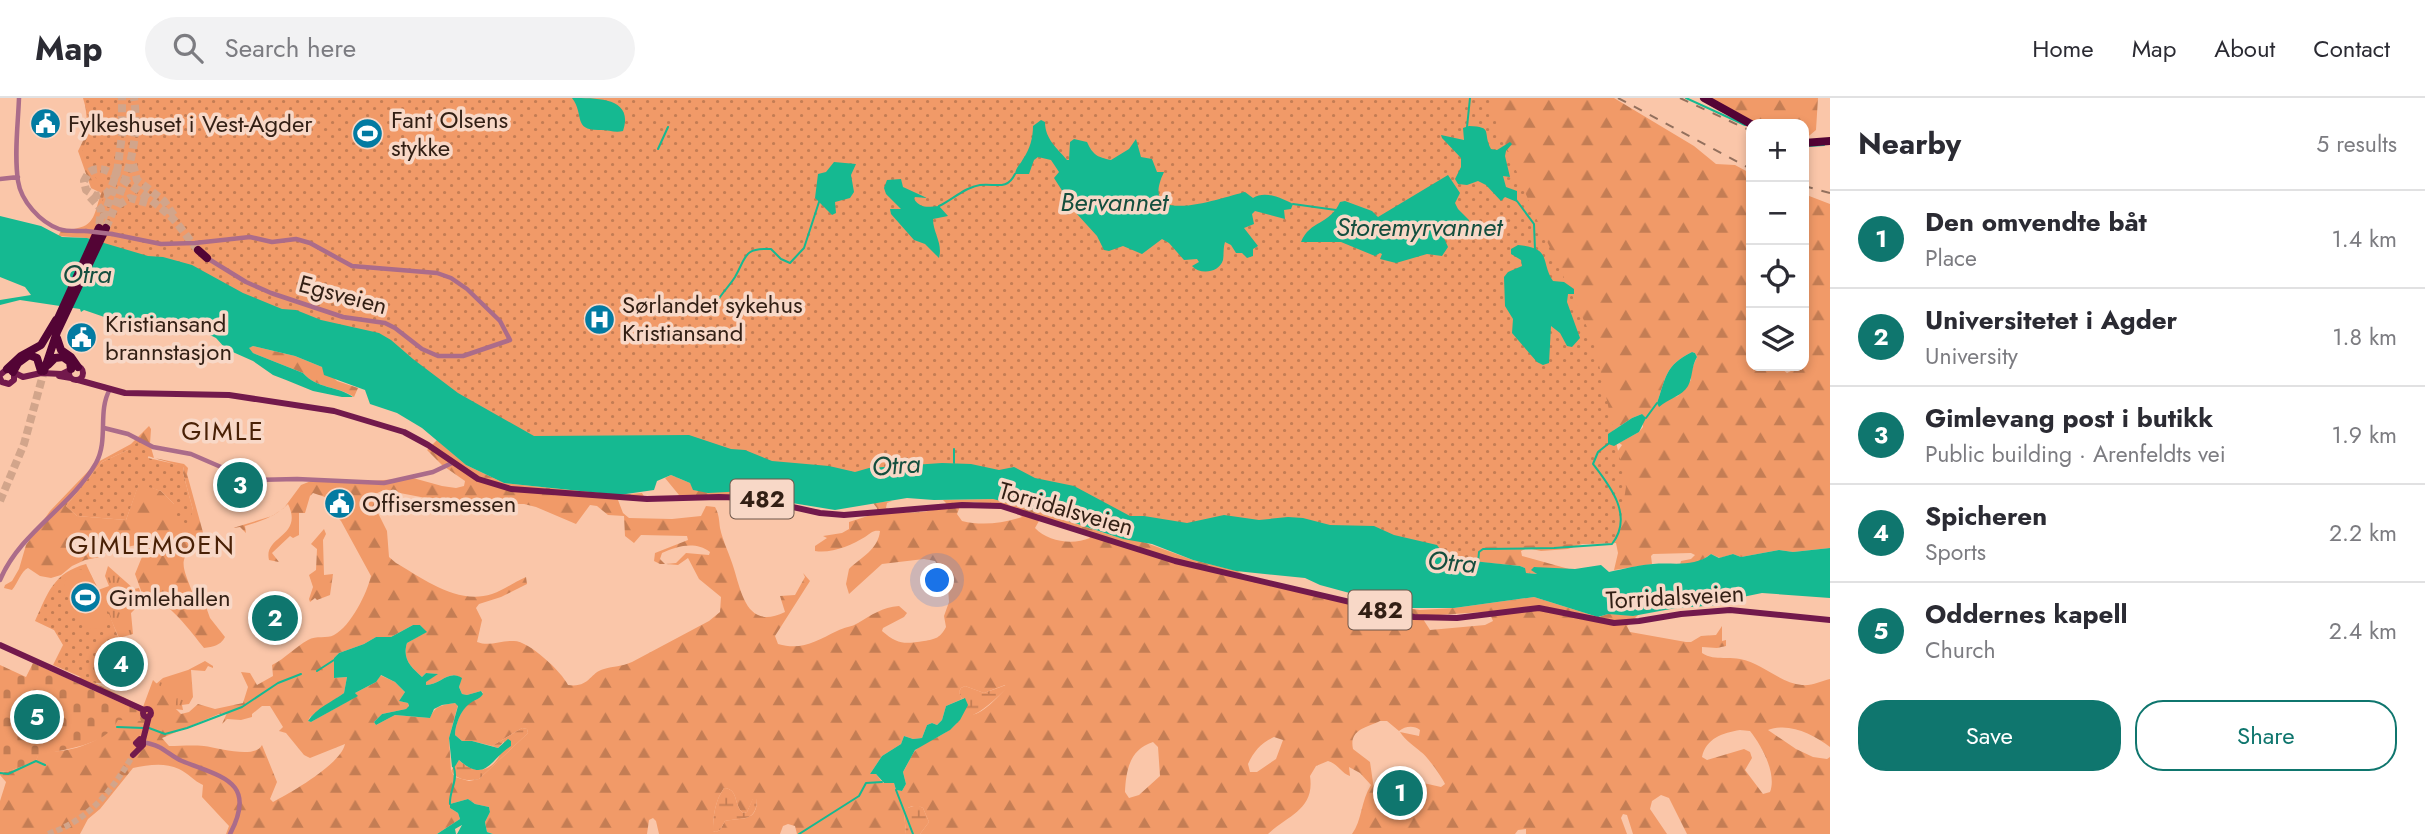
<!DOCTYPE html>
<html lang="en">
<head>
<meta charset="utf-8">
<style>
  :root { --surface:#fff; --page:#f2f2f3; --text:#2b2b33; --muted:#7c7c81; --line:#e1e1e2; --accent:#0f766e }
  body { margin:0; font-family:Jost,sans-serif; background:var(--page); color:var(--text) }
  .controls { position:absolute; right:21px; top:21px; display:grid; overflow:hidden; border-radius:14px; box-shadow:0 4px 10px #0003 }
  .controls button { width:63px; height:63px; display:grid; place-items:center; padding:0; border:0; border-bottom:2px solid var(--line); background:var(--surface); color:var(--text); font:35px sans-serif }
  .you { position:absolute; left:938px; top:483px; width:24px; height:24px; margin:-18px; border:5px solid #fff; border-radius:50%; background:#1a73e8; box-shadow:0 0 0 10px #1a73e833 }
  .badge { display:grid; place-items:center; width:46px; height:46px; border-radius:50%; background:var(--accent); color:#fff; font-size:23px; font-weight:700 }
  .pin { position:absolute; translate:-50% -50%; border:4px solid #fff; box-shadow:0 2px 7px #0006 }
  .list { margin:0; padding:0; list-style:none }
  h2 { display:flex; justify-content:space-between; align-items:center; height:91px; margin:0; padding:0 28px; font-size:30px }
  h2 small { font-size:23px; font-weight:400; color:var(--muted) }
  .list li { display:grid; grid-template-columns:46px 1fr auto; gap:21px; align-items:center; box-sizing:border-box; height:98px; padding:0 28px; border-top:2px solid var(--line) }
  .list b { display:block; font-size:26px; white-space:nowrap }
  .list p { margin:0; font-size:23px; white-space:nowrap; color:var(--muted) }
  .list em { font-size:23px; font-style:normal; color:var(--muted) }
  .actions { display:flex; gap:14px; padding:21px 28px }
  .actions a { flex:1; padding:16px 0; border:2px solid var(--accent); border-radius:28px; text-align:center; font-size:24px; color:var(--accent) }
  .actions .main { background:var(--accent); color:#fff }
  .icon { flex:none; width:38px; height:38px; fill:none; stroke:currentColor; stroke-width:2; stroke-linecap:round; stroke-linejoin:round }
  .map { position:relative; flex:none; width:1830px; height:736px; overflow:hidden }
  header { display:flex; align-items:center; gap:42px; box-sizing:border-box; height:98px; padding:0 35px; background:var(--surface); border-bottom:2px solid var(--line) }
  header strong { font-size:33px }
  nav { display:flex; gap:38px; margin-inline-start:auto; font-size:24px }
  .search { width:490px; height:63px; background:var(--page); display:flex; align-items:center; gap:18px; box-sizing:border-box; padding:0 24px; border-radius:38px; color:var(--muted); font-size:26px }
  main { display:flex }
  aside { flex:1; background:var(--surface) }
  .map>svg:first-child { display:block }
  .grass { fill:url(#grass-tufts) }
  .forest { fill:url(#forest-firs); fill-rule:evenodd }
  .wetland { fill:url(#wetland-marsh) }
  .cemetery { fill:url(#cemetery-stones) }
  .park { fill:url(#park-dots) }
  .pitch { fill:#f19a68 }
  .water { fill:#15b991 }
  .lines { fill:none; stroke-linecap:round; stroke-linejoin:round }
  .stream { stroke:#15b991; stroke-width:2 }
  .major-tunnel { stroke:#d2a58b; stroke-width:6; stroke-dasharray:6 3; stroke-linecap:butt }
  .highway-tunnel { stroke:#d2a58b; stroke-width:8; stroke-dasharray:8 4; stroke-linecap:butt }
  .minor { stroke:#ab6c8a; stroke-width:4.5 }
  .major { stroke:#72194c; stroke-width:6 }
  .highway { stroke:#530435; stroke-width:8 }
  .rail { stroke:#93705d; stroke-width:2; stroke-dasharray:9 9; stroke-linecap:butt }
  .minor-bridge { stroke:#ab6c8a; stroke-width:4.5 }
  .labels { text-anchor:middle; stroke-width:7; stroke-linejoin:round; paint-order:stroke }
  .shield { fill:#f8d8c7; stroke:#6d564a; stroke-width:2 }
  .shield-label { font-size:23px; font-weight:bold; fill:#321f14 }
  .poi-label { font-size:24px; fill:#321f14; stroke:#f8d8c7; text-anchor:start }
  .street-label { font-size:24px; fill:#321f14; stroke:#f8d8c7 }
  .water-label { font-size:26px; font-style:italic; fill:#144e3e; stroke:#f8d8c7 }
  .neighbourhood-label { font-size:26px; letter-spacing:2px; fill:#492106; stroke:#f8d8c7 }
</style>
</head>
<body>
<header>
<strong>Map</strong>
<div class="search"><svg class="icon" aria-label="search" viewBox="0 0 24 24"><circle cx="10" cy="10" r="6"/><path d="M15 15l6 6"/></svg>Search here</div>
<nav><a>Home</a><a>Map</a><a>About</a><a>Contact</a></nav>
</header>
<main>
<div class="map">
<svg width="1830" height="736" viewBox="0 0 1830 736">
  <defs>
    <pattern id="grass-tufts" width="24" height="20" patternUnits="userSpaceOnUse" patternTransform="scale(1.75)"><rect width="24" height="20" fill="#f19a68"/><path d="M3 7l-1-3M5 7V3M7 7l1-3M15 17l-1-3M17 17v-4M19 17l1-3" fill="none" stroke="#c47d54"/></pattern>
    <pattern id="forest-firs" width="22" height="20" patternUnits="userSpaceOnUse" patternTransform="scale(1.75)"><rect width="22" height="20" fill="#f19a68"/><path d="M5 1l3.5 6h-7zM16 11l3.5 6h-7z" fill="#c47d54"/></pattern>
    <pattern id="wetland-marsh" width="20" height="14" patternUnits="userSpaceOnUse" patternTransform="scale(1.75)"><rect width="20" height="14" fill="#f19a68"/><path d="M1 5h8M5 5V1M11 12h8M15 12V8" fill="none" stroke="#c47d54"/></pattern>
    <pattern id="cemetery-stones" width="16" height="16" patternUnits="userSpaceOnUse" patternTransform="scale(1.75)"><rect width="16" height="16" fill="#f19a68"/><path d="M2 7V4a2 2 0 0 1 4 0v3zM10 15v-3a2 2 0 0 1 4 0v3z" fill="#c47d54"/></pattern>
    <pattern id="park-dots" width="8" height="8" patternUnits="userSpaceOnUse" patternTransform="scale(1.75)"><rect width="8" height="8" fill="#f19a68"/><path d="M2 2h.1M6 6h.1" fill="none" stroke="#c47d54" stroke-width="1.8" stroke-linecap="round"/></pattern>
  </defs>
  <rect width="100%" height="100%" fill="#fac6a9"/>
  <path class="grass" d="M108 468 134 491 139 490 142 499H136V510L131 515 133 536 119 540 98 492 109 488 105 478Z
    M205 563 213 568V570L208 568 205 573 191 572 193 599 189 606 182 607 183 612 175 611 156 586 163 580 188 572Z"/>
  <path class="forest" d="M255 0H1614L1694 48 1716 66 1735 67 1748 74 1751 79V268H1778L1787 275 1793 272 1789 268H1804V96L1830 106V450L1793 454 1779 452 1741 459 1733 456 1720 460 1711 456 1699 464 1680 467 1681 463 1691 461 1695 457 1691 455 1653 456 1651 458 1652 466 1614 472 1618 455 1616 445 1582 446 1568 451 1541 453 1527 450 1521 453 1522 458 1569 471H1546L1534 469 1537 476 1525 475V470L1520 468 1448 461 148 159 87 140 58 138 61 133C94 129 92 125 101 95L91 90 78 53 88 33 85 4ZM1692 254 1695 255 1697 259 1691 273V282L1678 298 1657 305C1666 280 1665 267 1692 254ZM1642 316 1643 329 1639 334 1619 345 1622 347 1611 363 1608 336 1632 320Z
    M1710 0H1818L1816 32 1804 42V26H1759Z
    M253 248 295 258 322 269 337 283 358 290 354 299C338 288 317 291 303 275L253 255 248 250Z
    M149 328 151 331 150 346 154 360 184 366 188 370 187 376 204 438C175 463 182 465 194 499L205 506 210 520 225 539C221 547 213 549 204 550 192 535 164 496 143 498L135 476 146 449 141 446 113 452 100 459 85 462 72 468 61 477 51 480 40 478 28 470C21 473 18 485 12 492L4 490 5 487 12 483 19 471 26 447 50 413 96 365 131 346ZM128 352 184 369 183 375 193 412 174 421V406L161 393 139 385 126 422 77 418 66 408 102 364Z
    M437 342 466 367 504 385 619 397 642 395 645 400C656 401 669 403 679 397L665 380 671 377 690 385 694 392C714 396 733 391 753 394 709 400 665 402 621 400L618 402 623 415 629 420 672 421 701 418 706 408 715 409C719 416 719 422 720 430 723 444 730 457 734 471 742 497 748 532 785 514L780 498 795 497 805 479 803 475 810 483 775 538 778 546C802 553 816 543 837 533 844 529 852 529 858 525 872 517 882 509 899 508L907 515 904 519 883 530 882 533C898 547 905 546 924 543 936 541 940 540 946 529L944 518 949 504 948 489 943 475 935 463 924 461 882 466 849 496 846 486 849 471C861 459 878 452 880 433 873 432 871 435 865 439 852 447 831 456 815 453V448L827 440 823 438 842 435 849 431V424L877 415V410L873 405 892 403 887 405 886 410C904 417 930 416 947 406L943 402 993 401 1007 403 1104 435 1123 441 1138 442 1193 462 1238 473 1249 480 1282 490 1297 491 1380 512 1384 505 1405 510 1420 512 1454 510 1534 499 1598 519 1608 516 1638 517 1627 528 1630 534 1686 544H1691L1701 538 1716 537 1722 528V543L1726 542V548L1717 550 1702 549V555C1714 563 1727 558 1740 561 1762 565 1780 585 1802 587 1812 588 1821 583 1830 581V649C1813 636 1789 624 1768 632L1796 651 1813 659 1827 661 1830 659V736H1687L1669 700 1661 697 1652 703 1650 711 1667 736H1633L1627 717 1623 716 1621 720 1627 736H1526V731L1518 732 1515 736H1352C1362 723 1361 702 1371 687L1360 675 1349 669 1350 678C1341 675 1338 666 1328 663L1316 668 1310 678C1315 712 1288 717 1268 736H920L929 724 923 710C916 707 909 707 904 714L906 736H797L795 728 788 726 783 728 780 736H659L656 723 653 720 649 722 647 736H493L487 734 485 724 490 714 489 709 475 706 468 701 450 706V710L458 715 460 721 437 736H226L229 728 202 699 203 687C194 683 188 675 179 671 164 664 148 667 133 670L100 711 88 721 80 736H0V703L6 684 0 677V673L7 674 36 663 38 657C46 653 51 654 60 653 81 651 111 639 119 618L132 621 136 612 72 581 86 577 87 581 143 609 153 582 157 586 177 598 175 610 181 616 189 614 198 606 215 611 243 605 248 589 241 574 250 575 257 587 273 578 272 567C286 560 295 549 308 542 316 537 327 541 334 537 351 528 367 495 371 478L341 423 331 414V401L313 395 310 398 305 415H299V437L293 440 290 438 272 455 279 464 269 462C263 438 304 439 288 406 276 418 262 423 245 428L246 435 240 429 233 430 272 418 284 410 301 387 311 383 355 384 413 380 442 388 456 390 464 388 465 383 442 367 427 352ZM384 392 426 400 452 411 480 406H524L536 409 576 426 590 407 597 408 608 417 624 418 625 438 634 445 641 437 687 438 688 442 655 455 654 463 660 466H665L660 461 662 455C678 448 695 443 710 454L709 457 686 455 676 465 666 466 678 467 688 460 699 481 721 499 720 514 709 523 632 564C621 569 614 568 604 571 589 575 590 590 568 587 562 574 529 543 514 543 501 542 490 549 477 544L482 522 476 510 479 506 501 499 527 486 526 479C514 484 504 492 492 496 457 507 424 481 396 465L389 459 387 433 374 407 375 396ZM974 404 1012 409 1022 419C1002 425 983 428 962 423L957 416 961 406ZM1039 423C1055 424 1081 425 1090 440 1073 447 1048 444 1035 430ZM1482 514 1490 516 1493 523 1485 527 1430 532 1423 521 1425 518ZM413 527H420L426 534 407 545C402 561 411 569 422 579L426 575 437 576 425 584 426 587C440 587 449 571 461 580L459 589 462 596 467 597 481 593 483 595C479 602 475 601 469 605 461 612 455 627 455 637L462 643H472L492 648 522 630 527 631 528 635 479 681 469 683 455 679 451 673 449 640 458 607 455 605C443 607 435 607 430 620L395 617 376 627 374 624 382 616 406 611 409 609 408 605 399 603 405 594 395 584 380 577 376 584 355 595 357 598 311 624 308 623 310 619 344 595 347 579 335 580 334 560 339 555 364 546 376 539H391ZM965 588 984 595 1005 587 1006 590C996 601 978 623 961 616 956 637 924 641 914 654 910 660 907 668 903 674L906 686 902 693 896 692 894 685H883L876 676H870L882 658 901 646 904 638 913 641 922 640 927 627 932 625 937 627 942 622 946 608 962 601 959 594 961 590ZM262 608H270L283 629 279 633 286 635 304 657 310 660 345 646C341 666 292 694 273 704L270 701 277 684 262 647C255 661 219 650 204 648 192 647 180 648 169 648L162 640 219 616 227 615 222 626 227 621 241 622 252 619V616ZM1380 623H1387L1399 633C1405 628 1414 627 1420 632L1419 638 1400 634C1406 643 1413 647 1421 654 1427 658 1442 679 1445 686L1441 689 1406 681 1401 685 1410 704 1407 712 1394 719 1381 714 1376 705 1370 664 1353 651C1349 632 1365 630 1380 623ZM1740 632 1750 633C1762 648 1777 676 1770 694L1763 696 1745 672 1752 660 1750 654 1744 651 1707 662 1702 659C1706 640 1723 635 1740 632ZM1274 639 1283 642 1276 661 1257 674H1250L1248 666C1254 653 1261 645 1274 639ZM1153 644 1158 649 1160 678 1139 697 1129 700 1125 694C1126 672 1130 651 1153 644ZM724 690C739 691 733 706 743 715L747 714 753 701H757C757 725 742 719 725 723L720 732 716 734 713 733C713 718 715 703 724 690Z
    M324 431 326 436 323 442 324 477 333 476 330 497 317 502 315 500 310 504 309 501 313 489 309 477 316 472 317 451 311 446Z"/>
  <path class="wetland" d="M1006 587 1007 590C995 601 983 614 968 619L961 616 964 600 962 601 959 594 961 590 965 588 984 595Z
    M522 630 527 631 528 635 479 681C469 683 458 683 451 673L459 662C480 682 500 669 504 643L498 650 492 648Z
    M724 690C739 691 733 706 743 715L747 714 753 700H757C757 725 742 719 725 723L720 732 716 734 713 733C713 718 715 703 724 690Z
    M917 707 923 710 929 724 920 736H906L904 714 907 710Z"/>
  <path class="cemetery" d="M33 565 137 612 141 623 118 622C105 649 65 650 38 658L36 663 7 674 0 673V567L26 579Z"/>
  <path class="park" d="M83 0H1494L1491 11 1532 111 1594 244 1626 389 1617 445 1484 449 1464 485 1161 436 1050 401 864 387 538 351 119 178 96 130 104 96 82 53 91 29Z
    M138 344 150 351 148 360 184 368 183 375 193 412 188 426 174 421V406L161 393 139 386 126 422 77 418 66 408 102 364 128 352Z
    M86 466 108 513 136 585 134 589 129 591 108 585H95L53 567 63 547 54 532 35 523C48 495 53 475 86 466Z"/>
  <path class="pitch" d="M78 471 87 472 91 477C98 493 116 515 102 530L90 531 83 526 64 488 66 478Z"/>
  <path class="water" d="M572 0C599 0 634 0 623 33 615 35 609 32 601 32 572 33 585 17 572 0Z
    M1041 22 1045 24C1045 41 1057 50 1067 62H1069L1070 44 1074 41 1087 44C1093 57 1097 59 1111 62L1129 51 1136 41 1141 59 1152 61 1157 74H1164C1136 132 1223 99 1245 94L1253 100C1265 92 1281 100 1293 106L1291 111 1284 112 1285 121 1255 113 1252 116 1254 126 1244 130 1258 148 1253 151V158L1247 160 1242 155H1236L1231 147 1225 144C1223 150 1224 156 1223 162 1219 175 1200 177 1192 168L1199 164 1197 161 1184 162 1169 145 1162 141 1142 156 1123 148 1109 153 1104 152 1097 138 1077 116 1054 80 1059 74 1051 62 1038 59 1034 62 1029 76H1015C1016 69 1020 67 1023 61 1030 51 1033 40 1033 28Z
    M1469 28C1494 29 1482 34 1491 51L1497 52 1510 44 1512 46 1506 53 1505 58 1510 79 1503 78 1506 89 1517 93V104L1505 99 1501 103 1486 87 1478 83 1467 87 1458 86 1455 81 1461 69V60L1442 40 1441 37 1464 42 1463 30Z
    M834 64 856 66 851 77 854 94 850 100 835 104 836 115 832 117 815 100 818 76 826 74Z
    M1448 77 1460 95 1455 105 1458 111 1469 122 1465 132 1449 134 1444 140 1448 149 1442 158 1427 156 1396 165 1380 161 1382 156 1380 155 1375 158 1341 144H1301C1310 122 1330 127 1340 104L1345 103 1372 113 1378 119Z
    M901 81 903 89 927 100 915 99 914 101C921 111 928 109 939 108L948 118 933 121C933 135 943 145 939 160L925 146 914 142 891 116 890 111H901L886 96 884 90 887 82Z
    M0 118 41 128 62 139 87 140 148 158 163 159 192 167 243 195 282 211 296 212 321 222 379 235 391 242 413 261 458 295 534 338 689 337 731 351 745 352 772 363 829 368 855 374 869 370 942 365 971 366 999 372 1014 369 1035 380 1074 388 1130 418H1144L1187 425 1224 417 1259 422 1288 419 1303 420 1330 427 1374 428 1394 437 1437 447 1440 451 1434 457 1435 459 1520 468 1525 470 1526 475 1537 476 1531 472 1534 469 1575 471 1601 467 1609 474C1623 471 1638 467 1653 466 1674 464 1693 470 1711 456L1719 460 1733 456 1741 459 1779 452 1793 454 1830 450V500L1762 495 1733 501 1720 507 1676 510 1633 518 1608 516 1598 519 1534 499 1454 510H1405L1320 487 1305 480 1236 473 1193 462 1152 446 1123 441 1035 412 993 401 934 402 907 400 835 412 792 405 766 392 708 395 693 392 690 385 671 377 657 383 654 392 619 397 504 385 466 367 422 330 397 315 370 306 365 292 324 277 322 269 295 258 253 248 249 250 253 255 303 275C317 291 338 288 353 299H342L313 293 286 282 273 277 253 263 226 251 216 240 204 234 167 225 113 222 84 212 81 214 80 211 20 202 0 207V202L31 197 25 189 0 179Z
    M1518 147C1553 150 1540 164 1553 183L1564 184 1574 191V196H1568L1567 204 1580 240 1572 249 1567 248 1560 235 1551 228 1549 265 1543 267 1537 264 1512 235 1513 221 1505 208 1504 179 1508 174 1522 168 1521 162 1511 156V151Z
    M1692 254 1695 255 1697 259C1691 269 1693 279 1688 288 1682 298 1668 301 1659 309L1657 305C1666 280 1665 267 1692 254Z
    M1642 316 1646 320 1639 334 1614 348 1608 346V336L1632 320Z
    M413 527H420L427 534 407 545C402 561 411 569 422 579L426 575 438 576 426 584V587C440 587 449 571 462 580L459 589 462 596 467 597 481 593 483 596C479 602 475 601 469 606 461 612 455 627 455 637L462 643H472L498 650 508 641 511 643V648C490 661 486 686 459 662L454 670 452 669 449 640 458 608 455 605 442 607 434 611 430 620 395 617 376 627 374 624 382 616 406 611 409 608 408 605 399 603 405 594 395 584 381 577 376 584 355 595 358 598 311 624 308 623C316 610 332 604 344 595L347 579 334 580V560L339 555 364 546 376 539H391Z
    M965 600 968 607 960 622 950 632 915 652 903 674 906 686 902 693 896 692 894 685H884L876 676H870L882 658 901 646 904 638 913 641 922 640 927 627 932 625 937 627 942 622 946 608Z
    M468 701 475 706 489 709 490 714 485 724 487 734 493 736H457L462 727 455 731 456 736H437L460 721 458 715 450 710V706Z"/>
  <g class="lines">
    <path class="stream" d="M1686 0 1745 27
      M1467 29 1470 0
      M1808 48 1824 47
      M658 51 668 29
      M1517 103 1534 126 1535 152
      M1293 106 1336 112
      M939 108C952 102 965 89 980 87 995 85 1007 93 1015 76
      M704 204 718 202C723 194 730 187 735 179 747 158 743 150 771 151L781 161 790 165 804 150 819 104
      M1646 320 1657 305
      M954 365V351
      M1478 465 1479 454 1483 451 1554 450 1612 446C1634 418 1610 388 1593 366L1598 354 1608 346
      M317 573 334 562
      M117 629 144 630
      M149 630 165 636 187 630 242 609 278 585 301 576
      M0 675 8 676 36 663 45 667
      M896 692 913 736
      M450 706C449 694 458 683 454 670
      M799 736 859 698 866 685 882 684"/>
    <path class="major-tunnel" d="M48 736C89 722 112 693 133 657"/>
    <path class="highway-tunnel" d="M133 66 137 82 164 103 175 119
      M118 69C114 79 114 89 106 96L95 98 86 92 84 83 89 74C94 71 98 70 105 72 120 77 157 106 169 117 180 127 188 141 198 152
      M117 74 122 37V0
      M90 99 101 111 99 130
      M118 107 130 100 147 105
      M103 120 114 90
      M106 130C124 87 141 48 134 0
      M0 403 24 346 44 273"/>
    <path class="minor" d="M19 0C18 27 14 56 18 83 21 103 40 124 59 131 67 134 77 133 86 133
      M0 81 18 79
      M112 136 161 146 195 145 250 139 272 144 296 141 310 145 352 168 437 175 451 180 467 191 500 223 510 242 463 258H438L422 251 395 230 385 225 343 219 271 195 246 184 207 160
      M104 330 128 336 153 349 191 356 251 382 297 381 384 385 433 374 452 365
      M0 482C21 433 71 409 96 365 109 341 97 314 110 291
      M144 644C149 646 154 646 159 649 167 653 174 660 182 663 221 679 258 683 230 736"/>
    <path class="major" d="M69 275a7 7 0 1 1 14 0a7 7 0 1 1-14 0Z
      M0 277 7 271 23 279 41 275 62 276 70 272
      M59 278 71 280
      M0 280 2 284 9 286 14 282V276
      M78 282 125 295 229 297 334 313 404 334 428 347 478 381 511 391 647 401 719 399 752 400 820 415 844 417 962 407 1001 408 1175 463 1414 519 1457 520 1539 510 1614 525 1639 523 1681 516 1730 512 1830 522
      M0 547 144 612
      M143 615a4 4 0 1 1 8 0a4 4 0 1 1-8 0Z
      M143 642 149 618
      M133 657 143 647V642L140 641 136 645 140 649"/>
    <path class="highway" d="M1704 0 1751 26
      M1804 45 1830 43
      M198 152 207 160
      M55 227 99 130
      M57 240 61 252 71 259 78 269
      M48 267 55 260 63 259 70 264 71 271
      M7 271 21 258 41 247 56 222
      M44 273 57 234 106 130
      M13 274 18 265 29 257 37 260 41 273"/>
    <path class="rail" d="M1618 0 1751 71
      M1680 0 1751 33
      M1804 88 1830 95"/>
    <path class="minor-bridge" d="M86 133 112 136"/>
  </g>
  <defs>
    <symbol id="civic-disc" viewBox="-11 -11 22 22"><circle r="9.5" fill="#027ba2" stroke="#f8d8c7"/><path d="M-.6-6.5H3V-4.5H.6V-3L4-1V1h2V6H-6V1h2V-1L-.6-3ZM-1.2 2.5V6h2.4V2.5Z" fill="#fff"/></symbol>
    <symbol id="stadium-disc" viewBox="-11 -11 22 22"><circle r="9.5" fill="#027ba2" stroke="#f8d8c7"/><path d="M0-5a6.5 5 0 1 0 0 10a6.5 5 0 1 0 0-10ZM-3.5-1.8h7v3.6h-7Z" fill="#fff"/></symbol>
    <symbol id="hospital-disc" viewBox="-11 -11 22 22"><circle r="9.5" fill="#027ba2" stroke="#f8d8c7"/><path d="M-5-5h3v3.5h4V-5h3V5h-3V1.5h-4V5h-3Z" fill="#fff"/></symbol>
  </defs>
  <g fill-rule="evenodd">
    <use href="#civic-disc" x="28" y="8" width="35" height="35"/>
    <use href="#stadium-disc" x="350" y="18" width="35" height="35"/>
    <use href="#hospital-disc" x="582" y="204" width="35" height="35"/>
    <use href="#civic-disc" x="64" y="222" width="35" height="35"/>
    <use href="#civic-disc" x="322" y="388" width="35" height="35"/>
    <use href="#stadium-disc" x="68" y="482" width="35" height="35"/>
  </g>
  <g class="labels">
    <g class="shield">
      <rect x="730.5" y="381.5" width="63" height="39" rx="5"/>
      <rect x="1348.5" y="492.5" width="63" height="39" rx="5"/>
    </g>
    <g class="shield-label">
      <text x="762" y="409">482</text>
      <text x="1380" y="520">482</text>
    </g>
    <g class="poi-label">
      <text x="391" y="30">Fant Olsens<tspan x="391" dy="28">stykke</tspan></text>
      <text x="68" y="34">Fylkeshuset i Vest-Agder</text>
      <text x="622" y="215">Sørlandet sykehus<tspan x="622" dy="28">Kristiansand</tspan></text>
      <text x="105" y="234">Kristiansand<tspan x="105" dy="28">brannstasjon</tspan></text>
      <text x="362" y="414">Offisersmessen</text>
      <text x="109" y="508">Gimlehallen</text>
    </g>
    <g class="street-label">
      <text transform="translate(343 197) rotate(15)" y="8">Egsveien</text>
      <text transform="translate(1066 411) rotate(16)" y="8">Torridalsveien</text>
      <text transform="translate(1675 499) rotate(-3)" y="8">Torridalsveien</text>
    </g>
    <g class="water-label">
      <text x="1114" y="113">Bervannet</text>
      <text x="1419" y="138">Storemyrvannet</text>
      <text x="87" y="185">Otra</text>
      <text transform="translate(896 367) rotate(-4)" y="9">Otra</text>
      <text transform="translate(1452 464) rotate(5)" y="9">Otra</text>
    </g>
    <g class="neighbourhood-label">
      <text x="223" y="342">GIMLE</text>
      <text x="152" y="456">GIMLEMOEN</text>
    </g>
  </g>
</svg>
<div class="controls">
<button>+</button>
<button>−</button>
<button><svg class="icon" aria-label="locate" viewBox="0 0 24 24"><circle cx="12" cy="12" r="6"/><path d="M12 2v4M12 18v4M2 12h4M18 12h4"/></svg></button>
<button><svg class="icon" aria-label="layers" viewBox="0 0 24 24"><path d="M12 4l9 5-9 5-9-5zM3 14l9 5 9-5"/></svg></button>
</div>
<div class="you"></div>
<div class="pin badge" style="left:1400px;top:695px">1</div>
<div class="pin badge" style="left:275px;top:520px">2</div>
<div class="pin badge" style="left:240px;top:387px">3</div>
<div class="pin badge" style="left:121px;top:566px">4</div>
<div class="pin badge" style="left:37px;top:619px">5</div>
</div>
<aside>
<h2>Nearby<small>5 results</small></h2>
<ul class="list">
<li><span class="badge">1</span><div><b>Den omvendte båt</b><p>Place</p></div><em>1.4 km</em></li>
<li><span class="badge">2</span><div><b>Universitetet i Agder</b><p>University</p></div><em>1.8 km</em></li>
<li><span class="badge">3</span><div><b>Gimlevang post i butikk</b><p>Public building · Arenfeldts vei</p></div><em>1.9 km</em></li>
<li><span class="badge">4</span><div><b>Spicheren</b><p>Sports</p></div><em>2.2 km</em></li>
<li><span class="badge">5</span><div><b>Oddernes kapell</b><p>Church</p></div><em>2.4 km</em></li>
</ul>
<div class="actions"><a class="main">Save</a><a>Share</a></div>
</aside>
</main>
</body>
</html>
